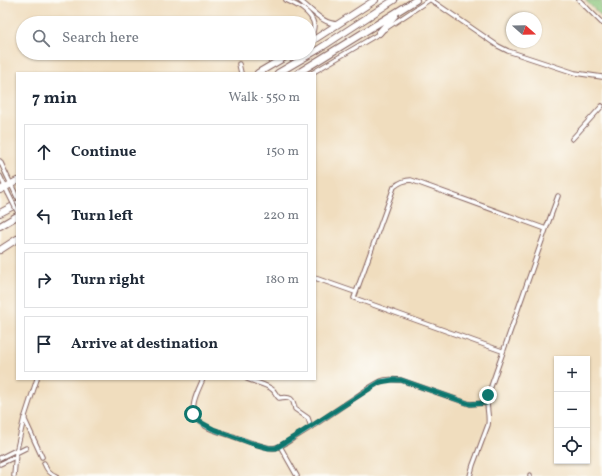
<!DOCTYPE html>
<html lang="en">
<head>
<meta charset="utf-8">
<style>
  :root { --surface:#fff; --page:#f2f2f3; --text:#1f2937; --muted:#747a83; --line:#e0e1e3 }
  body { margin:0; font-family:Vollkorn,serif; background:var(--page); color:var(--text) }
  .controls { position:absolute; right:12px; bottom:12px; display:grid; overflow:hidden; border-radius:0px; box-shadow:0 1px 3px #0004 }
  .controls button { width:36px; height:36px; display:grid; place-items:center; padding:0; border:0; border-bottom:1px solid var(--line); background:var(--surface); color:var(--text); font:20px sans-serif }
  .compass { position:absolute; left:506px; top:12px; width:36px; height:36px; border-radius:50%; background:var(--surface); box-shadow:0 1px 3px #0004; rotate:110deg }
  .stop { position:absolute; width:12px; height:12px; margin:-9px; border:3px solid #0f766e; border-radius:50%; background:#fff }
  .stop.end { background:#0f766e; border-color:#fff; box-shadow:0 1px 4px #0008 }
  .list { margin:0; padding:0; list-style:none }
  h2 { display:flex; justify-content:space-between; align-items:center; height:52px; margin:0; padding:0 16px; font-size:17px }
  h2 small { font-size:13px; font-weight:400; color:var(--muted) }
  .list li { display:grid; grid-template-columns:26px 1fr auto; gap:12px; align-items:center; box-sizing:border-box; height:56px; margin:0 8px 8px; padding:0 8px; border:1px solid var(--line); border-radius:0px }
  .list b { display:block; font-size:15px; white-space:nowrap }
  .list em { font-size:13px; font-style:normal; color:var(--muted) }
  .icon { flex:none; width:22px; height:22px; fill:none; stroke:currentColor; stroke-width:2; stroke-linecap:round; stroke-linejoin:round }
  .map { position:relative; flex:none; width:602px; height:476px; overflow:hidden }
  .search { position:absolute; background:var(--surface); box-shadow:0 1px 3px #0004; left:16px; top:16px; width:300px; height:44px; display:flex; align-items:center; gap:10px; box-sizing:border-box; padding:0 14px; border-radius:22px; color:var(--muted); font-size:15px }
  .panel { position:absolute; background:var(--surface); box-shadow:0 1px 3px #0004; left:16px; top:72px; width:300px; height:308px; border-radius:0px }
  .map>svg:first-child { display:block }
  .green { fill:#89c479; stroke:#6a7252 }
  .lines { fill:none; stroke-linecap:round; stroke-linejoin:round }
  .street-casing { stroke:#84625e; stroke-width:5.5 }
  .highway-casing { stroke:#84625e; stroke-width:8 }
  .street { stroke:#fff; stroke-width:3.5 }
  .highway { stroke:#fff; stroke-width:6 }
  .street-bridge-casing { stroke:#84625e; stroke-width:5.5; stroke-linecap:butt }
  .street-bridge { stroke:#fff; stroke-width:3.5 }
  .route { stroke:#0f766e; stroke-width:5 }
</style>
</head>
<body>
<div class="map">
<svg width="602" height="476" viewBox="0 0 602 476">
  <rect width="100%" height="100%" fill="#fdfcf7"/>
  <filter id="ink" filterUnits="userSpaceOnUse"><feTurbulence type="fractalNoise" baseFrequency=".025" numOctaves="2"/><feDisplacementMap in="SourceGraphic" scale="8" xChannelSelector="R" yChannelSelector="G"/><feConvolveMatrix kernelMatrix="1 2 1 2 8 2 1 2 1" color-interpolation-filters="sRGB"/></filter>
  <filter id="wash" filterUnits="userSpaceOnUse"><feTurbulence type="fractalNoise" baseFrequency=".012" numOctaves="4" result="noise"/><feDisplacementMap in="SourceGraphic" scale="16" xChannelSelector="R" yChannelSelector="G"/><feGaussianBlur stdDeviation="0.9" result="paint"/><feColorMatrix in="noise" values="0 0 0 0 0 0 0 0 0 0 0 0 0 0 0 0 0 1.4 0 .05"/><feComposite in="paint" operator="in"/></filter>
  <g filter="url(#wash)">
    <rect width="100%" height="100%" fill="#f0ddbe"/>
    <path class="green" d="M585 0H602V17Z"/>
  </g>
  <g filter="url(#ink)">
    <g class="lines">
      <defs>
        <path id="street" d="M286 0C297 5 312 12 314 25 314 30 312 36 311 41
          M299 0C311 9 322 24 338 24
          M431 0 498 46 508 51 575 73 602 77
          M579 0 602 23
          M385 29 429 0
          M239 64 241 73
          M312 73 380 33
          M572 139 602 106
          M0 161 17 197
          M0 176 8 193
          M546 229 558 196
          M315 278 355 292
          M37 379 25 416V420L42 457
          M203 379C198 391 188 408 197 419 204 429 221 432 232 436 242 439 263 448 273 448 280 448 289 441 295 437 316 425 336 410 356 397 364 392 376 382 385 380 390 379 396 380 401 380L470 404 486 403
          M247 379C254 382 268 385 273 390 275 392 276 395 279 398 291 396 293 398 295 409L308 418 311 427
          M280 446 297 476
          M16 453 26 448
          M0 458 16 450
          M44 463C47 470 49 473 56 476
          M0 464 15 457
          M14 476 16 453 24 418
          M470 476 473 465 488 425C490 415 485 405 488 395L546 229 411 180C404 180 400 182 394 187L354 298 502 351
          M530 476V475"/>
        <path id="highway" d="M379 33 395 15
          M309 43 375 0
          M258 73 292 53
          M278 73 319 49 394 0
          M298 73 416 0
          M0 190 17 181
          M0 213 17 204
          M0 226 17 216
          M0 250 17 239"/>
      </defs>
      <use href="#street" class="street-casing"/>
      <use href="#highway" class="highway-casing"/>
      <use href="#street" class="street"/>
      <use href="#highway" class="highway"/>
      <defs>
        <path id="street-bridge" d="M8 193 17 211"/>
      </defs>
      <use href="#street-bridge" class="street-bridge-casing"/>
      <use href="#street-bridge" class="street-bridge"/>
    </g>
  </g>
  <g class="lines" filter="url(#ink)">
    <path class="route" d="M193 414 198 421 213 429 251 443 269 448H276L299 434 380 382 392 380H401L470 404 486 403 488 395"/>
  </g>
</svg>
<div class="controls">
<button>+</button>
<button>−</button>
<button><svg class="icon" aria-label="locate" viewBox="0 0 24 24"><circle cx="12" cy="12" r="6"/><path d="M12 2v4M12 18v4M2 12h4M18 12h4"/></svg></button>
</div>
<svg class="compass" viewBox="-18 -18 36 36"><path d="M0-13l5 13h-10z" fill="#e53935"/><path d="M0 13l5-13h-10z" fill="#747a83"/></svg>
<div class="stop" style="left:193px;top:414px"></div>
<div class="stop end" style="left:488px;top:395px"></div>
<div class="search"><svg class="icon" aria-label="search" viewBox="0 0 24 24"><circle cx="10" cy="10" r="6"/><path d="M15 15l6 6"/></svg>Search here</div>
<section class="panel">
<h2>7 min<small>Walk · 550 m</small></h2>
<ul class="list">
<li><svg class="icon" aria-label="ahead" viewBox="0 0 24 24"><path d="M12 20V5M6 11l6-6 6 6"/></svg><div><b>Continue</b></div><em>150 m</em></li>
<li><svg class="icon" aria-label="left" viewBox="0 0 24 24"><path d="M17 20v-9H6M10 6l-5 5 5 5"/></svg><div><b>Turn left</b></div><em>220 m</em></li>
<li><svg class="icon" aria-label="right" viewBox="0 0 24 24"><path d="M7 20v-9h11M14 6l5 5-5 5"/></svg><div><b>Turn right</b></div><em>180 m</em></li>
<li><svg class="icon" aria-label="arrive" viewBox="0 0 24 24"><path d="M6 21V4h12l-3 4 3 4H6"/></svg><div><b>Arrive at destination</b></div></li>
</ul>
</section>
</div>
</body>
</html>
